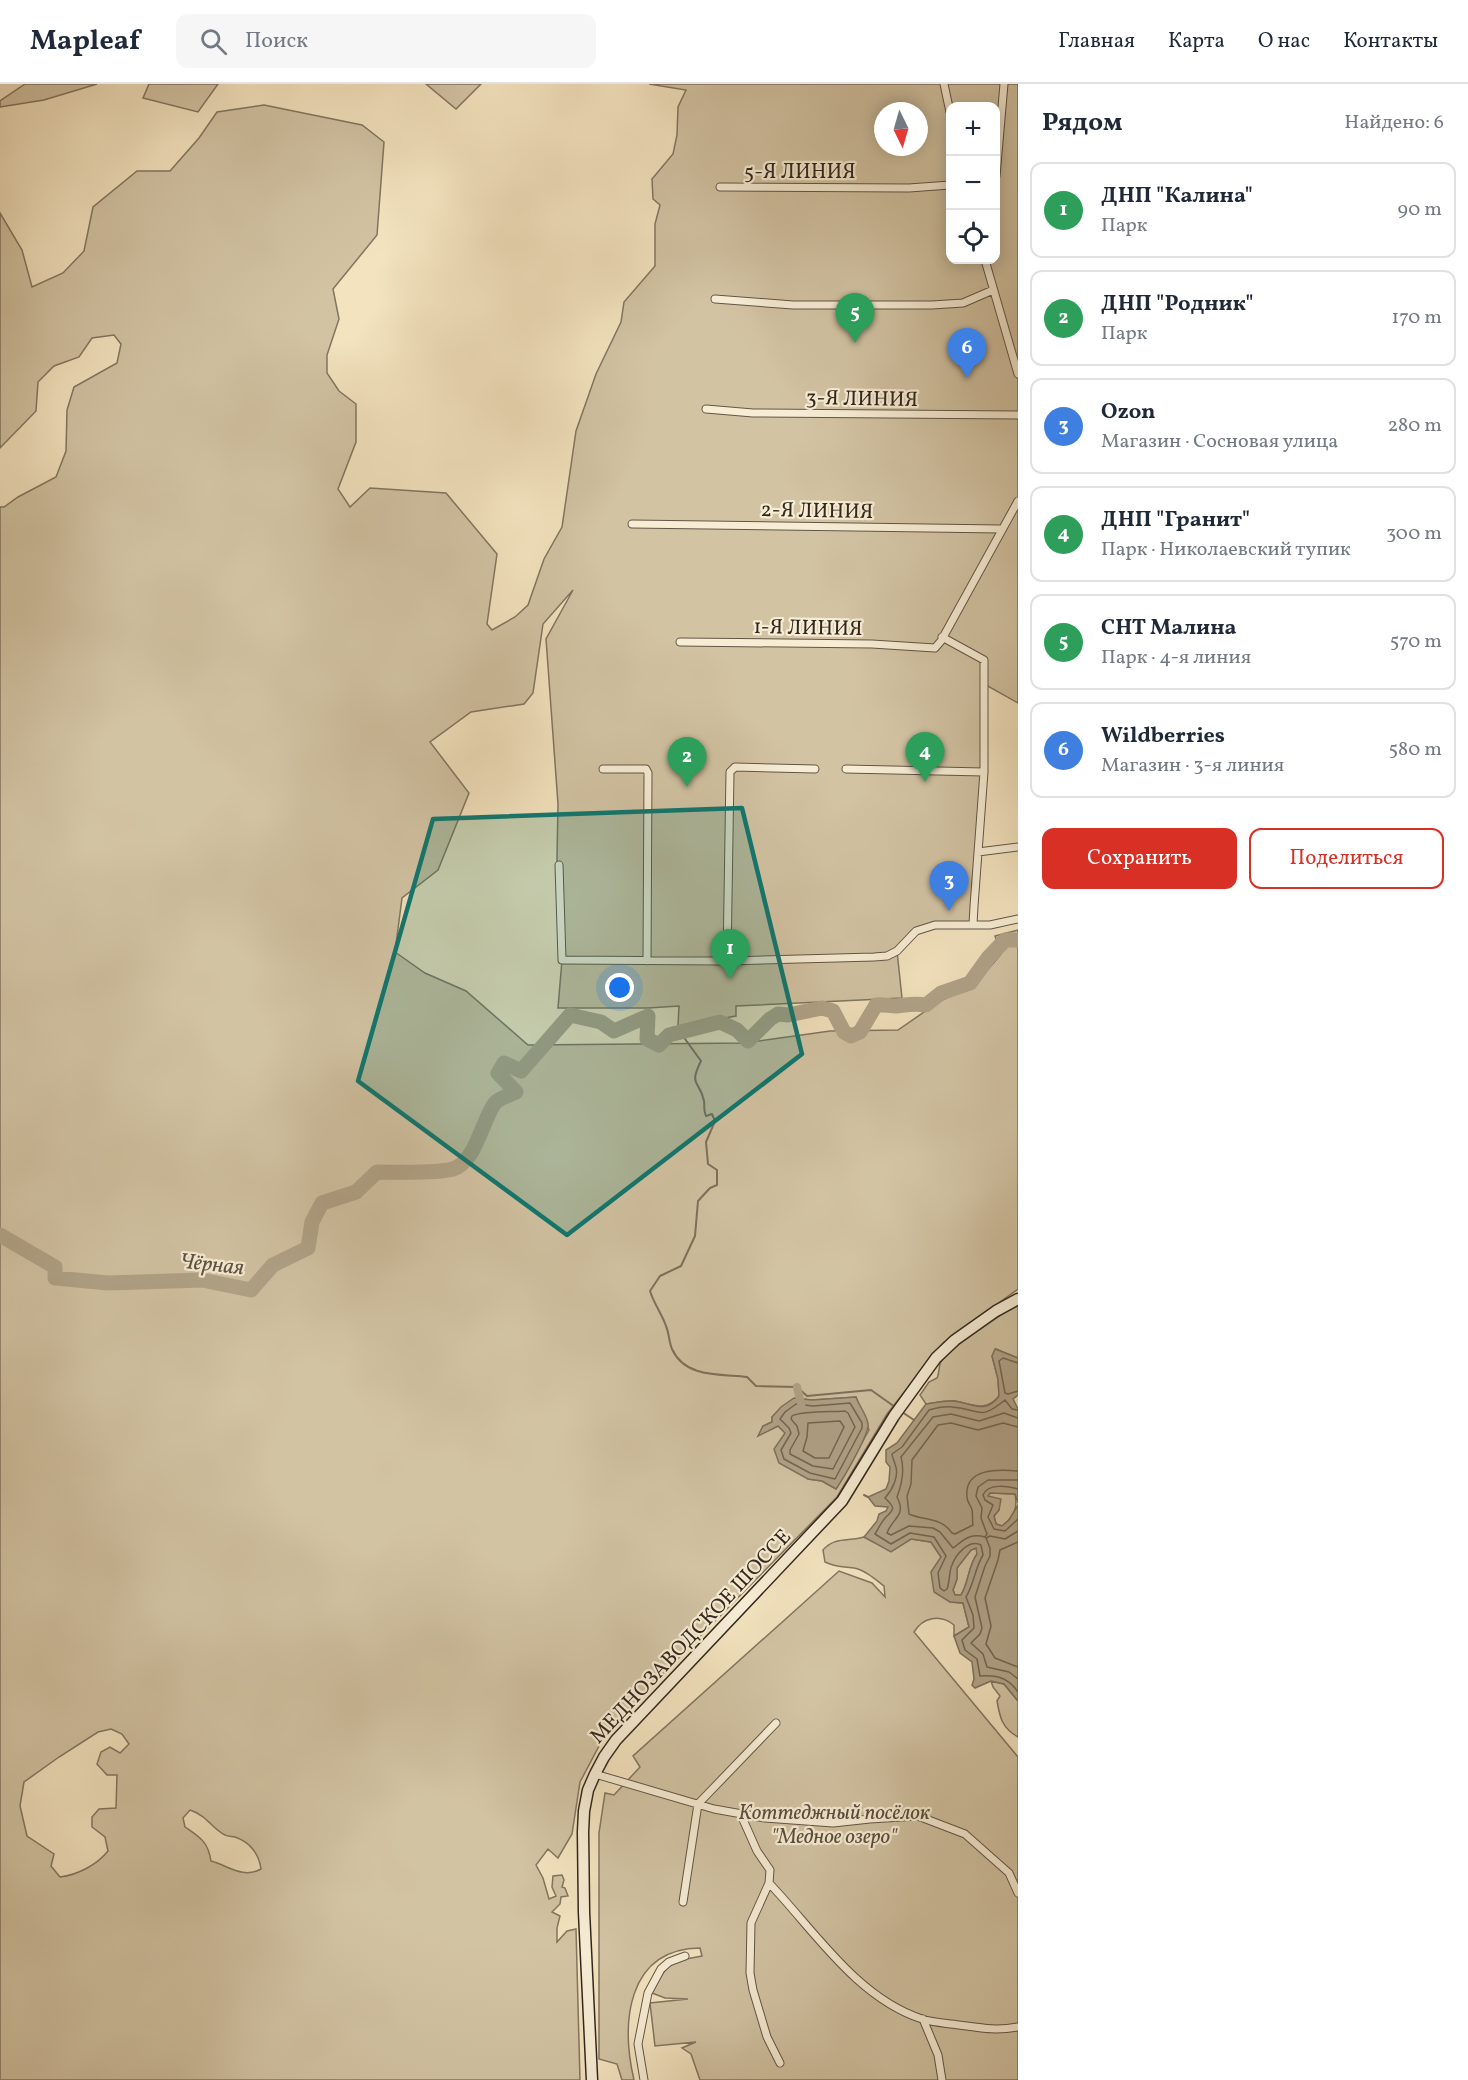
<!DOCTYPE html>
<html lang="ru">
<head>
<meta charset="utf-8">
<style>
  :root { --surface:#fff; --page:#f6f6f7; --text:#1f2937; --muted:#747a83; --line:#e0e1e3; --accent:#d93025 }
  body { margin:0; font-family:Vollkorn,serif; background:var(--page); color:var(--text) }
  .controls { position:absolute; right:18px; top:18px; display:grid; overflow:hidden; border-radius:12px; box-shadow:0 3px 15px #0003 }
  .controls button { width:54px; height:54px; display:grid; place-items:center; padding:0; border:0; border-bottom:2px solid var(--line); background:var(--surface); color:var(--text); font:30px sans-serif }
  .compass { position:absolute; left:874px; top:18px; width:54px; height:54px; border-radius:50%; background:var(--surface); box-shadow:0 3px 15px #0003; rotate:175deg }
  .you { position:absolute; left:620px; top:904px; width:21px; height:21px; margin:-15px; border:4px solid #fff; border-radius:50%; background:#1a73e8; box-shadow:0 0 0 9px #1a73e833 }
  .badge { display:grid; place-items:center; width:39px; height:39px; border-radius:50%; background:var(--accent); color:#fff; font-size:20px; font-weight:700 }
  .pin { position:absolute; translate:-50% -50px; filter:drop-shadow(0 2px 3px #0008) }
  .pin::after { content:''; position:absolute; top:32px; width:21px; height:18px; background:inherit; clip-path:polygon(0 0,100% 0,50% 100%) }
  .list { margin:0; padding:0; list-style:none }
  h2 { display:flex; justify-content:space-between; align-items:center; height:78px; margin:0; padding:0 24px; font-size:26px }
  h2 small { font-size:20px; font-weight:400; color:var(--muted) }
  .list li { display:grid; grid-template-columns:39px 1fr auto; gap:18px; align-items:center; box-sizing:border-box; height:96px; margin:0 12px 12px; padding:0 12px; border:2px solid var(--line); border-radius:12px }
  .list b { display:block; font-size:22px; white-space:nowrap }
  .list p { margin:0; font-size:20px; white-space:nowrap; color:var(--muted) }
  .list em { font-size:20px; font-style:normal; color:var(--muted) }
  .actions { display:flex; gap:12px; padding:18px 24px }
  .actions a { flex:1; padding:14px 0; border:2px solid var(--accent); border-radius:12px; text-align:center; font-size:21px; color:var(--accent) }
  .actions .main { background:var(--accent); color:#fff }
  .icon { flex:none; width:33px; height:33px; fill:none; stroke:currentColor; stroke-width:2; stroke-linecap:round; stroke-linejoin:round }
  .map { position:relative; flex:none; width:1018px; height:1996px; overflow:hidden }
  header { display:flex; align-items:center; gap:36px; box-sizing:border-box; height:84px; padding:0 30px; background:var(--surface); border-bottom:2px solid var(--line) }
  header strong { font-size:28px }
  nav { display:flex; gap:33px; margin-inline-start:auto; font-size:21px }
  .search { width:420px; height:54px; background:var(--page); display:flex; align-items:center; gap:15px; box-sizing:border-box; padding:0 21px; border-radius:12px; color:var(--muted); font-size:22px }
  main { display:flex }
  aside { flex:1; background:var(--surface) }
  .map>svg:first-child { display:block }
  .green { fill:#d2c3a3; stroke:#827560; stroke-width:1.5; fill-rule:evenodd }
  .water { fill:#b1a388; stroke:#7e715d; stroke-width:1.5; fill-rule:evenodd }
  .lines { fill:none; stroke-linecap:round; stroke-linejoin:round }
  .shore { stroke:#726552; stroke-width:1.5 }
  .stream { stroke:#7e715d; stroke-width:2 }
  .canal { stroke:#b1a388; stroke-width:8 }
  .river { stroke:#b1a388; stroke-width:15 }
  .minor-casing { stroke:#625646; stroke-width:9 }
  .secondary-casing { stroke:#32271d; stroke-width:13 }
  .minor { stroke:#f7edd5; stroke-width:7 }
  .secondary { stroke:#f7edd5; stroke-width:10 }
  .marked { fill:#0f766e; fill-opacity:0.2; stroke:#0f766e; stroke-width:4.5; stroke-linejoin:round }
  .labels { text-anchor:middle; stroke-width:4.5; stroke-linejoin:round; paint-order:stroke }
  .street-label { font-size:21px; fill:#32271d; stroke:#f7edd5 }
  .park-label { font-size:21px; font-style:italic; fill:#5a4e3e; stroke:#f7edd5 }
  .water-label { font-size:22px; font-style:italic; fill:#5e5242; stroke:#f7edd5 }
</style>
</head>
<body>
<header>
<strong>Mapleaf</strong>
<div class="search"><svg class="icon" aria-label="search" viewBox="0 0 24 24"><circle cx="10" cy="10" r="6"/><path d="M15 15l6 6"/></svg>Поиск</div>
<nav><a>Главная</a><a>Карта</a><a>О нас</a><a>Контакты</a></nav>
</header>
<main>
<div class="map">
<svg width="1018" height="1996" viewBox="0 0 1018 1996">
  <rect width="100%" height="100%" fill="#f3e3bf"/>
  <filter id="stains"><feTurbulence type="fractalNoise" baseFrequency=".00333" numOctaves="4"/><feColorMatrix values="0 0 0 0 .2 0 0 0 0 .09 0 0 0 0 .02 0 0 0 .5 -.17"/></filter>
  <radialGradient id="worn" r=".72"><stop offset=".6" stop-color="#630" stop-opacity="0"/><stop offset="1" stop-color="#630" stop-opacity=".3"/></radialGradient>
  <path class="green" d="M25 0H97L44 16 0 23V17Z
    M149 0H218L198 28 143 14Z
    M426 0H481L456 25Z
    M649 0H1018V619L986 601 973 840 935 841 916 847 897 867 902 914 736 922V932L678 942 679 922 648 924H558L562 876 557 775 558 720 546 555 573 506 543 540 533 609 524 620 471 628 430 658 469 709 438 786 402 814 395 868 425 889 466 907 528 961 745 959 830 947 898 946 940 917 974 902 1001 870 995 852 1018 846V1205L943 1259 887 1330 837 1413 607 1647 580 1698 572 1750 558 1774 548 1765 536 1781 543 1794 549 1815 556 1812 552 1803 553 1792 562 1791 564 1796 562 1803 565 1804 568 1812 561 1813 560 1820 552 1828 560 1832 557 1844V1858L567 1847 576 1845 580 1996H0V423H4L18 413 56 393 66 367 67 326 74 303 117 279 121 260 114 251 92 254 79 273 54 282 38 298 36 327 0 364V129L22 166 32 203 63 189 84 167 93 123 137 87H170L199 54 217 28 264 21 362 41 384 58 377 151 333 205 339 235 327 271V289L339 307 356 320V358L338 405 350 423 370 404 446 409 497 470 487 540 492 546 515 533 528 521 544 475 562 443 576 347 596 290 621 238 624 218 655 182V140L660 121 653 115 652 95 673 70 677 51 678 23 686 6ZM950 22H996V176H950ZM883 27H919V63H883ZM856 1313 869 1346 836 1405 822 1397 808 1395 786 1349 778 1342 759 1351 763 1342 772 1338V1333C782 1322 798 1313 812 1316ZM111 1645 122 1650 129 1660 120 1669 110 1663 101 1668 97 1680 107 1691H117L116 1724 99 1725 92 1733V1743L105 1753 108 1767C97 1781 77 1791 60 1793L51 1782 54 1770 27 1752 20 1722 24 1698 59 1673 98 1648ZM190 1726C208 1732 211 1744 225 1751 228 1753 232 1752 235 1753 250 1758 259 1770 261 1785 243 1795 229 1782 211 1777 208 1758 201 1754 185 1743L183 1734Z
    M1018 1221V1274L996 1265 992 1272 998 1295 999 1312C986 1329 971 1320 955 1317 946 1316 935 1319 926 1320L920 1311 929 1298 937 1294C939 1290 939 1284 940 1280 946 1265 1002 1230 1018 1221Z
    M990 1409 1015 1410C1018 1424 1014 1433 1002 1442L996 1440 994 1432 999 1426 988 1412Z
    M864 1453 891 1467 911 1455 931 1458 941 1473 950 1518 963 1519 969 1543 954 1552V1541C940 1530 923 1533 914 1548L1018 1673V1996H700L691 1970 682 1964 696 1958 655 1962 650 1919 688 1915 665 1914 652 1909C667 1879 669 1878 702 1872L700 1864C626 1865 621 1940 634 1996H622L617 1980 599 1975V1749L605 1709 614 1711 640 1683 633 1672 839 1487 872 1499 885 1513 884 1502C875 1495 865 1486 854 1484 842 1482 837 1484 825 1478L823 1466C835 1452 849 1458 864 1453Z
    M977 1464V1470C968 1482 969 1498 961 1511H955L953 1506 957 1495V1484L971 1466Z
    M991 1597 1004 1600 1018 1617V1653C1002 1644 1000 1634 997 1617L1000 1612 993 1603Z"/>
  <path class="water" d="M995 1265 1018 1274V1311L1013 1315 1018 1325V1419L1015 1410 990 1409 988 1412 1001 1415 999 1426 994 1432 996 1440 1002 1442 1009 1436 1018 1421V1617L1004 1600 991 1597 975 1604 972 1601 974 1595 972 1578 960 1569 954 1552 969 1543 963 1519 950 1518 934 1508 931 1488 941 1473 931 1458 911 1455 891 1468 864 1453 877 1437 879 1430 886 1427 888 1423 875 1422 868 1413 886 1405 889 1397 890 1383 886 1378V1366L897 1359 926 1320C934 1319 942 1317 950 1317 969 1316 984 1333 999 1312L998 1295 992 1272ZM976 1464 977 1470C968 1482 969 1498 961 1511H955L953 1506 957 1495V1484L971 1466Z
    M856 1313C859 1322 867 1331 868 1340 870 1349 843 1395 836 1405L822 1397 808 1395 779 1379 774 1365 785 1349 778 1342 758 1352 763 1342 772 1338V1333L781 1323 794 1314 812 1316Z"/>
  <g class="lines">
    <path class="shore" d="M1018 1279 1003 1274 999 1277 1005 1309 1008 1310 1018 1307
      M850 1319 862 1339V1344L835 1395 810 1389 784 1375 781 1366 791 1349 789 1344 780 1335 785 1328 796 1320 813 1322Z
      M1018 1326 1012 1325 1005 1316C978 1338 981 1325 952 1323 945 1322 936 1324 929 1326L902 1363 892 1370C892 1373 894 1376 895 1380 900 1392 892 1406 885 1414 894 1423 896 1424 886 1433 882 1437 878 1445 875 1450L891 1460 910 1449 934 1453 946 1472 938 1489 940 1504 944 1507 947 1505C950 1497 949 1487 952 1481 956 1470 969 1455 981 1461L983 1471C975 1484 974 1500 966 1513L973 1531 974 1544 962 1556 965 1566 977 1575 980 1592C996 1591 1008 1593 1018 1608
      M845 1327 848 1329 855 1343 833 1385 813 1382 790 1370V1366L799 1350 797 1342 791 1335 792 1332C799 1327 834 1328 845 1327Z
      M1018 1334 1004 1329 979 1337 951 1330 933 1333 901 1373C905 1387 902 1400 897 1413 907 1432 892 1434 887 1449L891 1451 909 1442 933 1444 940 1448 953 1464C964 1456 969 1449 985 1453L987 1450 981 1434 982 1424 976 1412 978 1403 988 1396H1018
      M840 1337 844 1343 829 1374H815L803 1367 807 1353 808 1339Z
      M1018 1343 1003 1339 978 1346 951 1339 938 1341 912 1376 911 1400 907 1412 909 1430C925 1437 941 1433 952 1449L955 1450 973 1441C972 1437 973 1430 972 1426 971 1421 967 1419 967 1413 964 1384 998 1385 1018 1387
      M1018 1405C1007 1402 988 1399 983 1411L985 1416 993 1421 988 1433 994 1445 1005 1447 1018 1435
      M1018 1447 1005 1455 990 1452 986 1454 990 1464V1472L985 1482 975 1513 982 1544 980 1550 971 1559 983 1570 987 1583 1009 1588 1018 1595
      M1018 1458 1000 1466 998 1476 985 1514 991 1542 986 1560 995 1574 1018 1583"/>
    <path class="stream" d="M680 948 701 977C688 1003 700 996 704 1017 705 1023 703 1026 706 1032L712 1030 715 1037 706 1058 708 1080 717 1086V1101L710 1104 698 1117 695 1152 681 1182 660 1192 650 1207C654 1220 662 1230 666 1242 669 1249 669 1258 672 1265 685 1294 720 1290 747 1293L756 1302 797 1303 807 1312 871 1306 895 1323
      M902 1328 914 1336
      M864 1411 868 1413"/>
    <path class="canal" d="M797 1303 802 1324"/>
    <path class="river" d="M0 1151 55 1183V1194L108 1199 202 1196 251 1206 273 1181 308 1164 312 1138 322 1119 356 1108 377 1088C397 1088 435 1090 453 1085 476 1078 482 1036 495 1019 499 1014 510 1011 516 1008L498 989 504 979 521 987 570 931 601 938 614 947 648 932 647 955 659 961 669 951 720 938 737 946 748 957 770 935 778 930 788 931 822 924 833 927 844 948 851 952 860 948 876 921C883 920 889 922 896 922 906 921 915 919 926 921L941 909 970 899 988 874 1005 856H1018"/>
    <defs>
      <path id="minor" d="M944 0 950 28
        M996 92 1004 0
        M720 103 909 104 950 101
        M985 176 1018 290
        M715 215 793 221H932L963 219 993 206
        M706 325 753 329 1018 331
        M632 440 1001 445
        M942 553 984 576V688L974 822
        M680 558 872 560 935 564 941 557 1018 417
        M603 685H646L648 689 647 877
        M846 685 984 688
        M978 768 1018 763
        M559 781 562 876 727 877 874 873 887 872 897 867 916 847 935 841H990L1018 835
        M973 840 974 823
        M727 877 730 688 735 683 815 685
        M595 1690 714 1725 765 1734 833 1739 870 1735 918 1732 965 1750 1009 1789 1018 1809
        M741 1731 757 1767 770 1786 769 1799C814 1846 857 1914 922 1935 934 1939 947 1939 959 1941 981 1944 995 1947 1018 1943
        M769 1799 751 1839 750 1889 753 1906 767 1953 780 1979
        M683 1818 698 1720 776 1639
        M923 1935 938 1971 942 1996
        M644 1996 638 1960 648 1909 661 1885 669 1878 685 1872"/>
      <path id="secondary" d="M592 1996 584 1828 583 1748 584 1727 588 1706 595 1690 604 1673 616 1656 842 1417 894 1332 936 1274 955 1256 996 1227 1018 1215"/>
    </defs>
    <use href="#minor" class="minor-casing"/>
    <use href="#secondary" class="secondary-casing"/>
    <use href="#minor" class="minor"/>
    <use href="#secondary" class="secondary"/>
  </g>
  <path class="marked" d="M742 724 802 970 567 1151 358 997 433 735Z"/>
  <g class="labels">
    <g class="street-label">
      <text x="800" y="94">5-Я ЛИНИЯ</text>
      <text transform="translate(862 314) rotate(1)" y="7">3-Я ЛИНИЯ</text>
      <text transform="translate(817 426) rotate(1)" y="7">2-Я ЛИНИЯ</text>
      <text transform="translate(808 543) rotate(1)" y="7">1-Я ЛИНИЯ</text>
      <text transform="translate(690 1552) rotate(-47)" y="7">МЕДНОЗАВОДСКОЕ ШОССЕ</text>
    </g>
    <g class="park-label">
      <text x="834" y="1735">Коттеджный посёлок<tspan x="834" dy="24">"Медное озеро"</tspan></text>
    </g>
    <g class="water-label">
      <text transform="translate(212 1179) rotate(6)" y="8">Чёрная</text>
    </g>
  </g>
  <rect width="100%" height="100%" filter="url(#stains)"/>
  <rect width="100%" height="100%" fill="url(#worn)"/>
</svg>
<div class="controls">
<button>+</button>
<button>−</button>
<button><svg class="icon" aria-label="locate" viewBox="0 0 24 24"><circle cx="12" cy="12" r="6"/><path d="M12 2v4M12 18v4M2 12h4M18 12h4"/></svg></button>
</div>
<svg class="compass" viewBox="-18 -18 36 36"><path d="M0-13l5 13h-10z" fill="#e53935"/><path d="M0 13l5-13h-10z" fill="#747a83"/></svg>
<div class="you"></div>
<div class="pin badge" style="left:730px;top:895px;background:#2e9e5b">1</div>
<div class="pin badge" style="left:687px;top:703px;background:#2e9e5b">2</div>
<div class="pin badge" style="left:949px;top:827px;background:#3f7fe0">3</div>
<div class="pin badge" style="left:925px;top:698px;background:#2e9e5b">4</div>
<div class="pin badge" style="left:855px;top:259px;background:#2e9e5b">5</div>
<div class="pin badge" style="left:967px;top:294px;background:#3f7fe0">6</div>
</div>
<aside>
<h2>Рядом<small>Найдено: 6</small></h2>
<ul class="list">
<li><span class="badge" style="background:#2e9e5b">1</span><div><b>ДНП &quot;Калина&quot;</b><p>Парк</p></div><em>90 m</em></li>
<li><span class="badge" style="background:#2e9e5b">2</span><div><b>ДНП &quot;Родник&quot;</b><p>Парк</p></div><em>170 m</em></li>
<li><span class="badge" style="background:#3f7fe0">3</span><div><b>Ozon</b><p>Магазин · Сосновая улица</p></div><em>280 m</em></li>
<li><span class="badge" style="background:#2e9e5b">4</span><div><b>ДНП &quot;Гранит&quot;</b><p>Парк · Николаевский тупик</p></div><em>300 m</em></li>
<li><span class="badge" style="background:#2e9e5b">5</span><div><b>СНТ Малина</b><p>Парк · 4-я линия</p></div><em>570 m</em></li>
<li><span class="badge" style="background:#3f7fe0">6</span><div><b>Wildberries</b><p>Магазин · 3-я линия</p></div><em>580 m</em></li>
</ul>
<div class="actions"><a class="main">Сохранить</a><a>Поделиться</a></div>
</aside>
</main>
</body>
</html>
